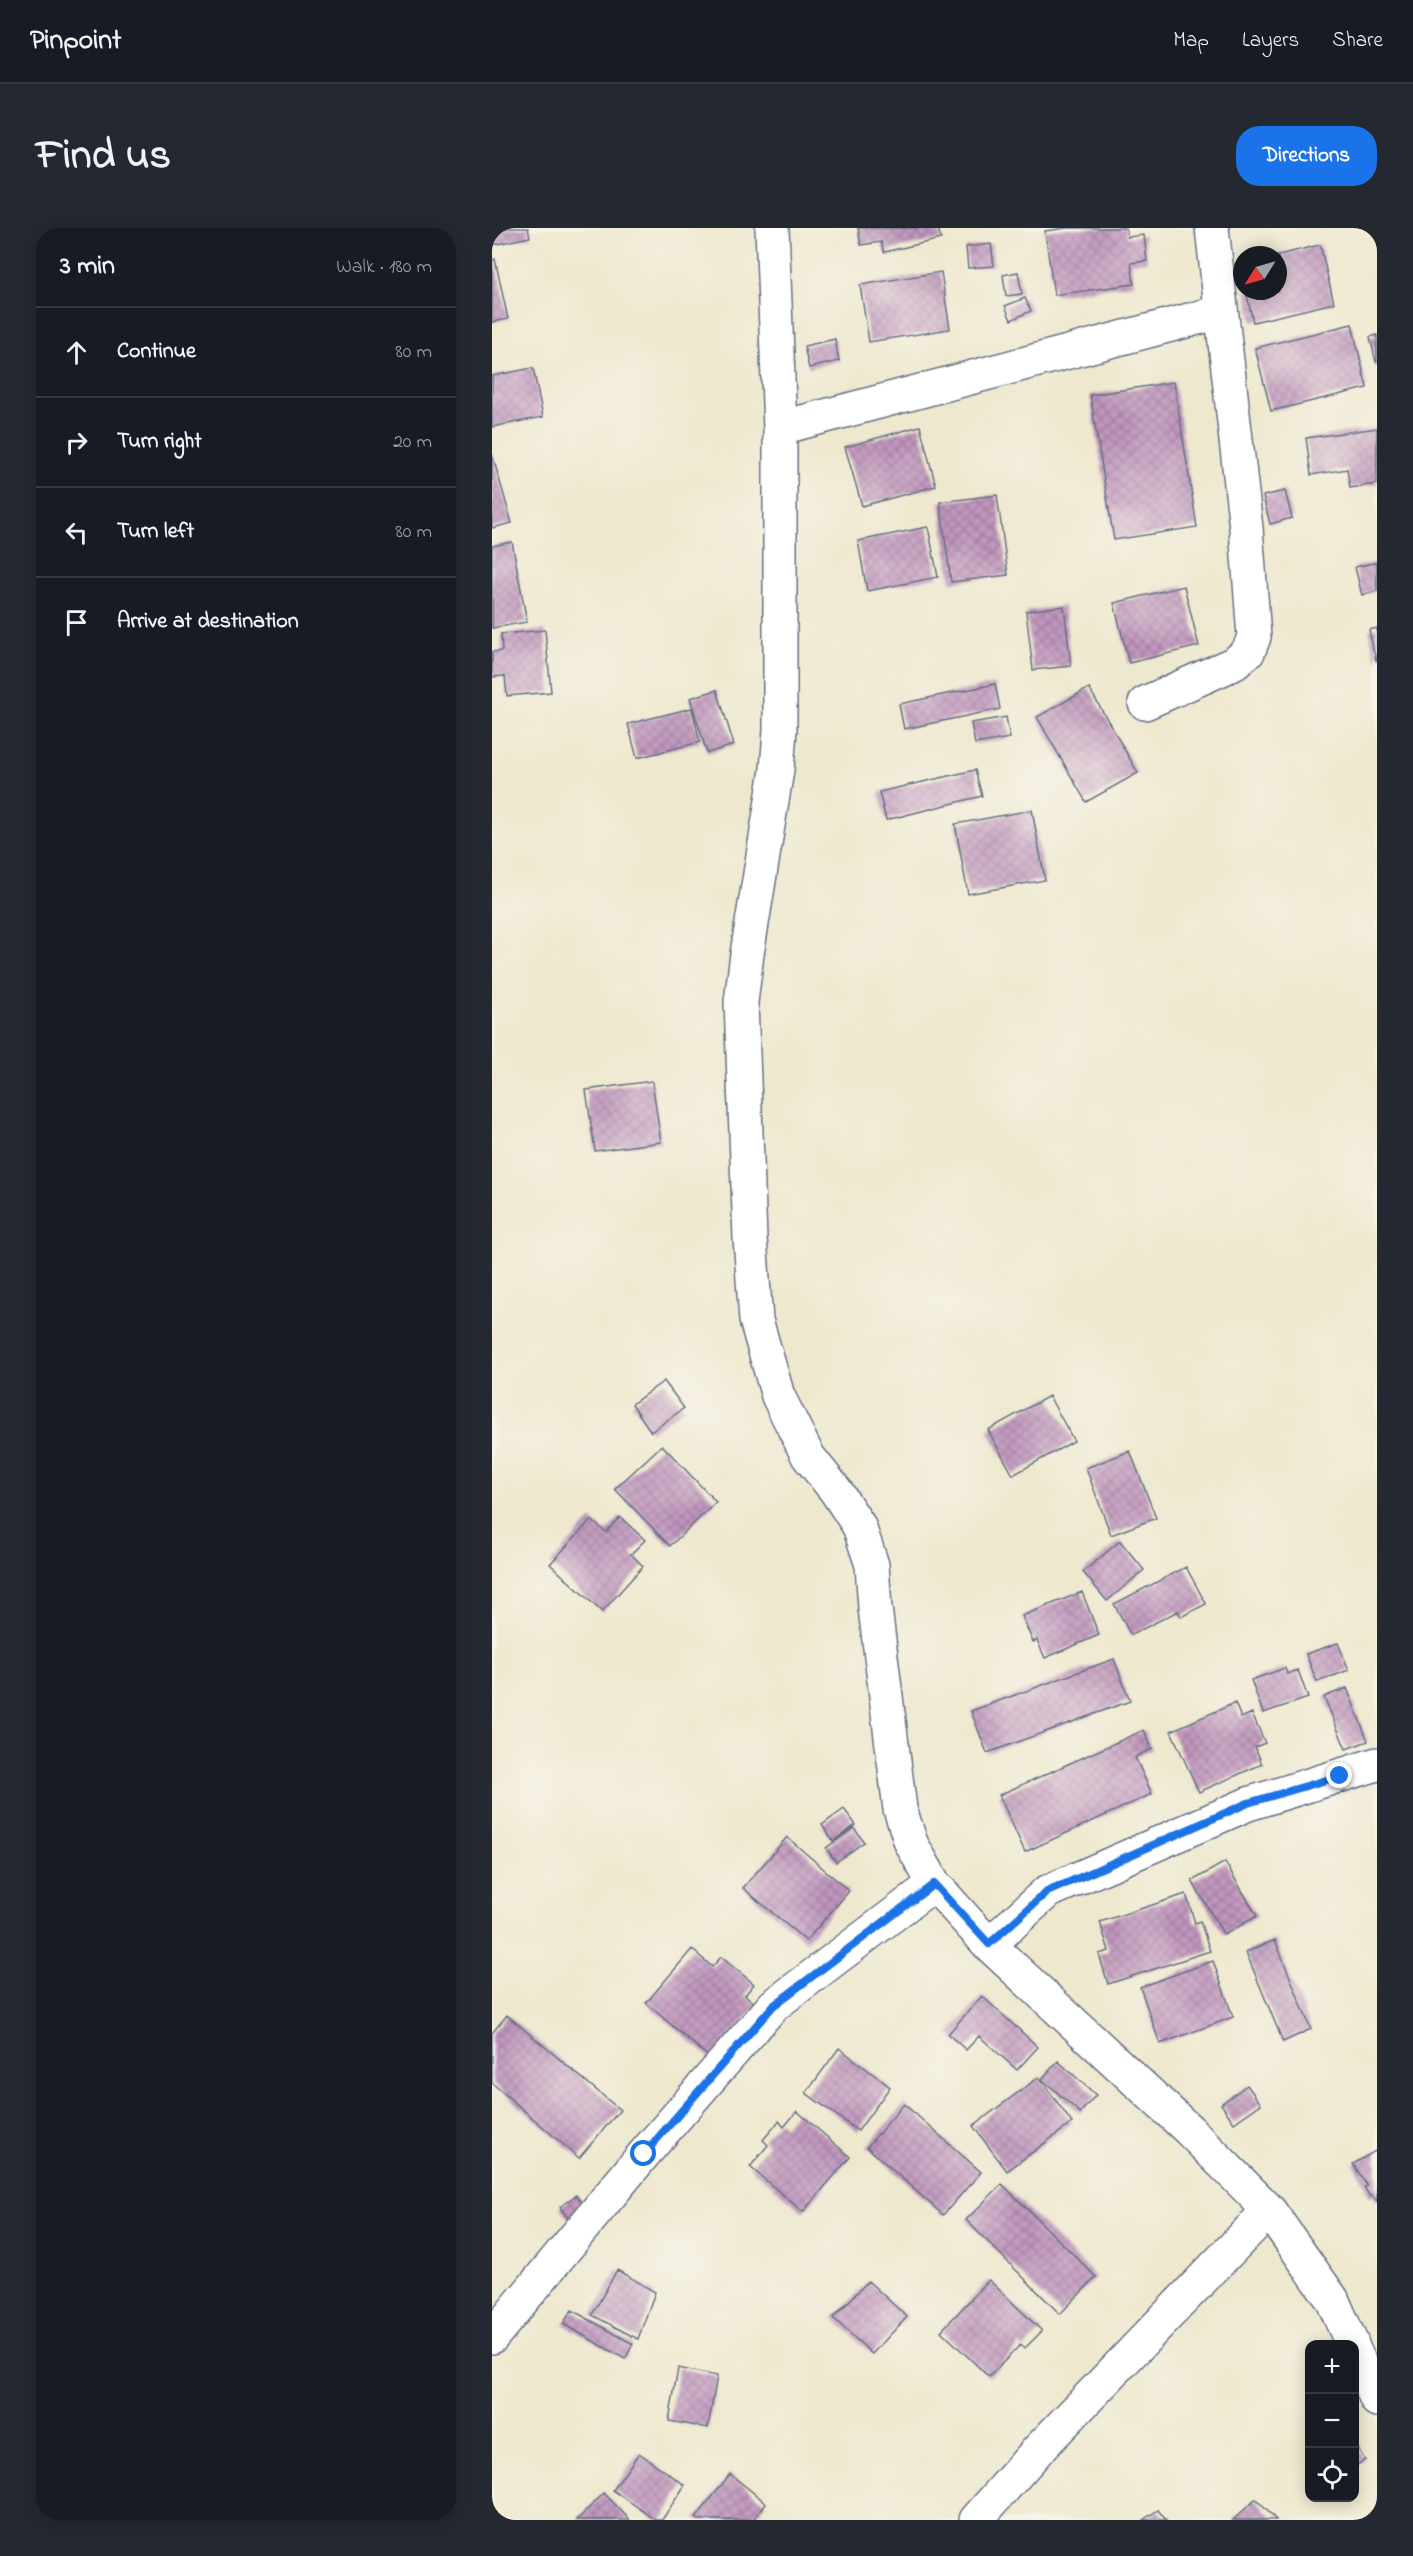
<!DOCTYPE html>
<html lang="en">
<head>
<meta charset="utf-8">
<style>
  :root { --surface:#171b24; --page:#242831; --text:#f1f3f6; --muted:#9ea1a6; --line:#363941; --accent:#1a73e8 }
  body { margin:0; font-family:"Indie Flower",sans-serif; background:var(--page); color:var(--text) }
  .controls { position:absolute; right:18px; bottom:18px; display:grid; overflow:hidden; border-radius:12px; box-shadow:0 3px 15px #0003 }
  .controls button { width:54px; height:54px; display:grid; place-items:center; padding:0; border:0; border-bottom:2px solid var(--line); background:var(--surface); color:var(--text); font:30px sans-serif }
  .compass { position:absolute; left:741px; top:18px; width:54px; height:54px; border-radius:50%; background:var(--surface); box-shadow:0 3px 15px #0003; rotate:233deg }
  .stop { position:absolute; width:18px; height:18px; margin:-14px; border:4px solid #1a73e8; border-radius:50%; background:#fff }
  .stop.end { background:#1a73e8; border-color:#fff; box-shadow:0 2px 6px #0008 }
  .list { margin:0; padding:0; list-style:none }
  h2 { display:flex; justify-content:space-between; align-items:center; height:78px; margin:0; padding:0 24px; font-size:26px }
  h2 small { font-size:20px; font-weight:400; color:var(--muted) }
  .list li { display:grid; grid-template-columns:39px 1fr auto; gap:18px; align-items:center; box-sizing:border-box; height:90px; padding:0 24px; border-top:2px solid var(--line) }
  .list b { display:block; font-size:22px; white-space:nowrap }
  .list em { font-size:20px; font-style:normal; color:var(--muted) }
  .icon { flex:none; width:33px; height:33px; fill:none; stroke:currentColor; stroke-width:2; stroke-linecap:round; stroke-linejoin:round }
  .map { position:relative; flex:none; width:885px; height:2292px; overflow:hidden; border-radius:24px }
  header { display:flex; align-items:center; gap:36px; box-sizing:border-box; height:84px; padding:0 30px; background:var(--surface); border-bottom:2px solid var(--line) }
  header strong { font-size:28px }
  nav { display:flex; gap:33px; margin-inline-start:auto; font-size:21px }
  .intro { display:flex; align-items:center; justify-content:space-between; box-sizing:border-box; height:144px; padding:0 36px }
  h1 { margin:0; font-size:42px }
  .button { padding:15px 27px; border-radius:24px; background:var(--accent); color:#fff; font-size:21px; font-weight:700 }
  main { display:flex; gap:36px; padding:0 36px }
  aside { flex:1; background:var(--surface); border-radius:24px; box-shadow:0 3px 15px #0003 }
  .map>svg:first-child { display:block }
  .building { fill:url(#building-cross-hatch) }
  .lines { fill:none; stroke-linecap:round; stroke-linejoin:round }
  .minor-casing { stroke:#657085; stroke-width:36 }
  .minor { stroke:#fff; stroke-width:33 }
  .route { stroke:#1a73e8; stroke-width:8 }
</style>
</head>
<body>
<header>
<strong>Pinpoint</strong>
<nav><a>Map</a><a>Layers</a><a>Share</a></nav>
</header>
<div class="intro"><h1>Find us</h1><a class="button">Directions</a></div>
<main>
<aside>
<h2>3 min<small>Walk · 180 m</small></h2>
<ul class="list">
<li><svg class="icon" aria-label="ahead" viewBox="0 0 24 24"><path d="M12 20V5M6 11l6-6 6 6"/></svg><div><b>Continue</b></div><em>80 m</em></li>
<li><svg class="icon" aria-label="right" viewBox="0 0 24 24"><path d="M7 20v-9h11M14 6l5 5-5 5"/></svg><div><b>Turn right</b></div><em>20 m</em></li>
<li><svg class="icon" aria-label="left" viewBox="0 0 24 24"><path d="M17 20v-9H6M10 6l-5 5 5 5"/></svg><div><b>Turn left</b></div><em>80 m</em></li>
<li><svg class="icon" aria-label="arrive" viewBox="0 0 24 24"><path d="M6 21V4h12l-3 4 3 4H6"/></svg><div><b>Arrive at destination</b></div></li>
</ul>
</aside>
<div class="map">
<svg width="885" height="2292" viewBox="0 0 885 2292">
  <defs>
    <pattern id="building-cross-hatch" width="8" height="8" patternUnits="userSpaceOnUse" patternTransform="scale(1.5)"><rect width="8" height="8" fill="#c196be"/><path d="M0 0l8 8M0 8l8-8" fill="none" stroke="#9c7b9e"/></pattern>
  </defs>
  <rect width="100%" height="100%" fill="#f7f3e8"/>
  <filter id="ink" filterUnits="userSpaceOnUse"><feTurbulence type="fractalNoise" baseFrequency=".0167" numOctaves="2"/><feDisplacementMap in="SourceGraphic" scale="12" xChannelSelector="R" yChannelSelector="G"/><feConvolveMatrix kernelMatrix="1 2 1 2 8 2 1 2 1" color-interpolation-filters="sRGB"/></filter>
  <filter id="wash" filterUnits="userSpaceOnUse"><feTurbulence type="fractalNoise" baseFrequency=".008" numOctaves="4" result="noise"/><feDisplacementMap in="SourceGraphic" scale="24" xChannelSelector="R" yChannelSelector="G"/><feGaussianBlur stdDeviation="1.35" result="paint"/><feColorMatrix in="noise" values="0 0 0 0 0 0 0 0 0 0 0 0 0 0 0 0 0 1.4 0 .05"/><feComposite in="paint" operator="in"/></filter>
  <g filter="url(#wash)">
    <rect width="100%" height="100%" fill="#eee8ce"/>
    <g id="blocks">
      <path class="building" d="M0 0H36L38 9 0 17Z
        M366 0H446L449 11 392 24 389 14 369 17Z
        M575 0H634L635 9 652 7 655 33 639 35 642 56 562 67 553 3Z
        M499 16 502 38 476 40 474 19Z
        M828 17 842 75 761 94 754 63H786V27Z
        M3 31 16 91 0 94V32Z
        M449 44 458 101 377 114 368 57Z
        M526 44 530 66 514 68 511 47Z
        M533 70 539 83 519 92 513 78Z
        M860 96 875 160 779 183 763 120Z
        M885 107V134H884L878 109Z
        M343 111 347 133 317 140 312 118Z
        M41 140 51 189 0 199V148Z
        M682 154 705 299 622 312 598 167Z
        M428 198 444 258 370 278 353 219Z
        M885 200V256L858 260 855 241 819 247 814 210Z
        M0 226 20 295 0 300Z
        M793 263 800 290 778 296 771 268Z
        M505 267 516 347 459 354 448 274Z
        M436 299 446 349 375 363 366 313Z
        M20 314 35 394 0 400V318Z
        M885 334V363L870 367 863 339Z
        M692 358 707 418 637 435 622 375Z
        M572 378 579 438 541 442 534 383Z
        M885 400V433H884L877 402Z
        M53 402 59 464 15 468 13 448 0 449V424L10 423 9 406Z
        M503 456 508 481 412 501 407 476Z
        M597 460 646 545 594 574 545 489Z
        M225 462 242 517 215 525 198 470Z
        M200 480 208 514 145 530 136 496Z
        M514 489 518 510 483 516 479 495Z
        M483 542 490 568 394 592 387 564Z
        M540 582 553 652 476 666 463 596Z
        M160 853 169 914 103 923 94 862Z
        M172 1153 192 1180 159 1204 140 1176Z
        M557 1168 582 1213 521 1247 496 1202Z
        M170 1217 224 1274 178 1318 123 1261Z
        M638 1223 664 1290 619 1307 594 1240Z
        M128 1289 153 1312 139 1326 151 1338 110 1384 58 1336 99 1292 114 1304Z
        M628 1313 652 1342 615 1373 591 1344Z
        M694 1339 714 1376 689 1389 686 1383 639 1407 622 1376Z
        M590 1364 607 1407 553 1430 545 1412 541 1414 530 1388Z
        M846 1415 857 1442 825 1454 814 1426Z
        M622 1431 638 1473 495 1525 479 1483Z
        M793 1440 795 1446 806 1442 816 1470 771 1485 759 1452Z
        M855 1460 876 1513 854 1521 832 1469Z
        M743 1475 749 1490 760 1485 773 1515 763 1519 770 1536 707 1564 679 1503Z
        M652 1502 660 1521 643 1529 660 1566 533 1624 507 1567Z
        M352 1581 364 1597 341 1613 330 1597Z
        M362 1600 372 1614 344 1634 334 1620Z
        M295 1609 357 1663 314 1713 251 1660Z
        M733 1634 765 1688 732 1707 700 1653Z
        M694 1666 703 1695 708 1693 718 1723 616 1756 607 1726 617 1723 608 1694Z
        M783 1712 819 1801 791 1814 754 1724Z
        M200 1721 220 1739 229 1729 262 1756 253 1767 265 1777 219 1831 154 1775Z
        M721 1733 741 1789 668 1816 648 1759Z
        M490 1768 546 1819 525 1842 487 1808 474 1822 456 1806Z
        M15 1787 128 1882 87 1930 0 1855V1805Z
        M347 1820 398 1859 366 1903 314 1865Z
        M566 1833 604 1867 588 1885 550 1851Z
        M547 1849 580 1895 515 1943 481 1898Z
        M755 1857 769 1876 742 1895 729 1876Z
        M412 1876 489 1944 451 1987 375 1919Z
        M305 1883 358 1929 311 1984 258 1939 276 1917 271 1912 287 1893 292 1899Z
        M885 1922V1974L880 1967 878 1969 872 1959 875 1958 861 1936Z
        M510 1956 604 2049 568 2086 474 1992Z
        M84 1967 96 1983 79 1995 68 1979Z
        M125 2042 163 2064 146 2111 100 2087Z
        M497 2052 550 2103 532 2121 528 2117 497 2149 449 2103Z
        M376 2053 415 2089 380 2126 341 2090Z
        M80 2082 141 2116 133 2131 71 2096Z
        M186 2140 225 2148 216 2200 177 2193Z
        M862 2215 873 2232 862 2239Z
        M147 2225 193 2257 170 2292H164L121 2262Z
        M238 2246 274 2275 261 2292H207L204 2290Z
        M112 2265 138 2292H85Z
        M764 2271 784 2292H741Z
        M666 2282 674 2292H651Z"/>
    </g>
  </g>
  <g filter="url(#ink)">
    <use href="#blocks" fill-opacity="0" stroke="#657085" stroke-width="1.5"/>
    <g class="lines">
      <defs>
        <path id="minor" d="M280 0 288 200V502L285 542 255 726 249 774 258 1010 264 1092 286 1168 316 1228 344 1263 367 1298 380 1337 383 1380 408 1581 419 1615 442 1656 497 1717 697 1902 777 1982 840 2071 860 2116
          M288 200 728 84
          M653 475 743 435 756 424 762 409 754 300 720 0
          M497 1717 555 1664 756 1576 885 1536
          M0 2109 152 1926 281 1778 442 1656
          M862 2122 885 2172
          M484 2292 545 2223 777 1982"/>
      </defs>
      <use href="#minor" class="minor-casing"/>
      <use href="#minor" class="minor"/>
    </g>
  </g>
  <g class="lines" filter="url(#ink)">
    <path class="route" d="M152 1926 281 1778 442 1656 497 1716 555 1664 756 1575 848 1548"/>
  </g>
</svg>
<div class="controls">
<button>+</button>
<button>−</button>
<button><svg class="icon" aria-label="locate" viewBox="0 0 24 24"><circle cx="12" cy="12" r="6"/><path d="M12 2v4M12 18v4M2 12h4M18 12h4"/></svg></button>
</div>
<svg class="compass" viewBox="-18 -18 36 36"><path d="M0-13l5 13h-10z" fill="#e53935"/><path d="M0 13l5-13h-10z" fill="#9ea1a6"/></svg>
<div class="stop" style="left:152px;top:1926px"></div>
<div class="stop end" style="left:848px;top:1548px"></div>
</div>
</main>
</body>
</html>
